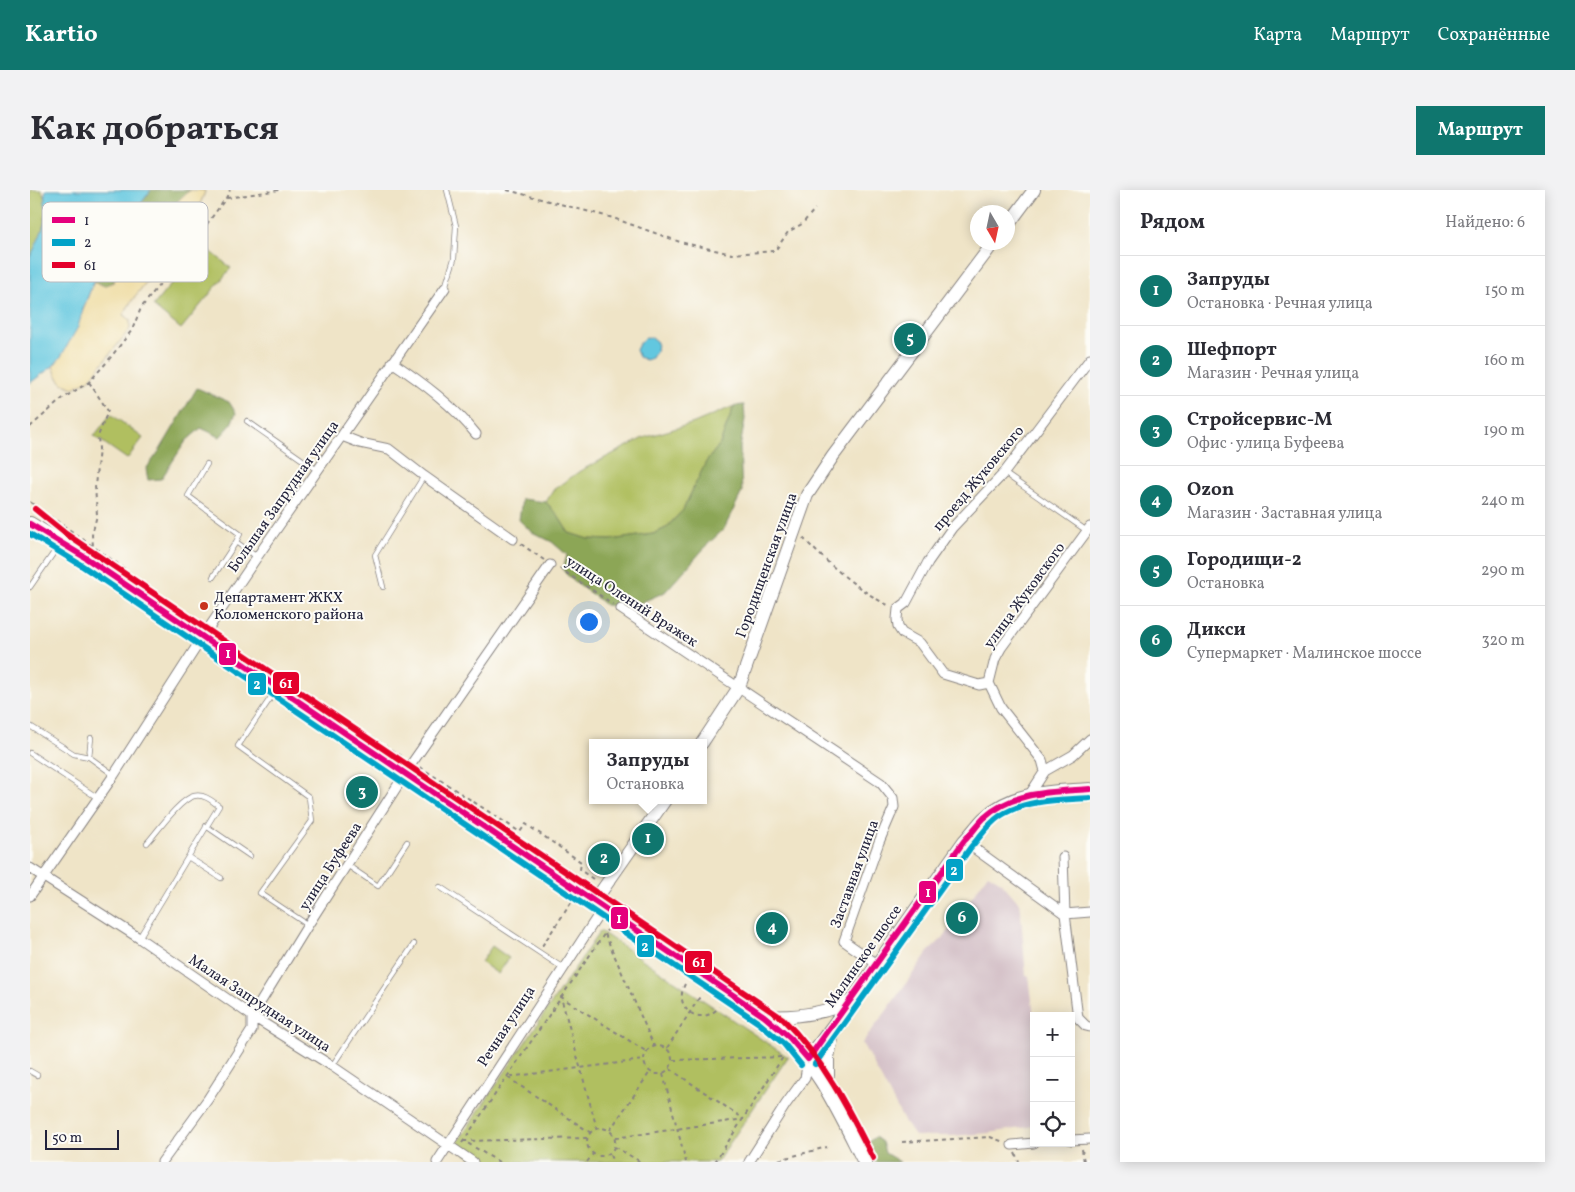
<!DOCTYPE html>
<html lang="ru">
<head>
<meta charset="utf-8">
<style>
  :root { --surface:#fff; --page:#f2f2f3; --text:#2b2b33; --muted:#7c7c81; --line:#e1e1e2; --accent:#0f766e }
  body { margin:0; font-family:Vollkorn,serif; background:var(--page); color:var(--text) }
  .controls { position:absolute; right:15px; bottom:15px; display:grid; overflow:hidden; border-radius:0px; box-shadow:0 2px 12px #0003 }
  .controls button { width:45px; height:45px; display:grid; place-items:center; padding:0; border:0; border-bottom:1px solid var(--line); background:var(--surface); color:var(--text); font:25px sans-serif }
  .compass { position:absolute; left:940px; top:15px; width:45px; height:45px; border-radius:50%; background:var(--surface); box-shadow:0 2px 12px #0003; rotate:171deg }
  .scale { position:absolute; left:15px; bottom:12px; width:74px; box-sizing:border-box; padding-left:5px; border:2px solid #22223b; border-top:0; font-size:14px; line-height:18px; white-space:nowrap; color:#22223b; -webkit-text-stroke:4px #fdfcf7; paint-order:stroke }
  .you { position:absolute; left:558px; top:431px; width:18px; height:18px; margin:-12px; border:4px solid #fff; border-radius:50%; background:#1a73e8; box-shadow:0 0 0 8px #1a73e833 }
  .badge { display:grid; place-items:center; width:32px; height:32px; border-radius:50%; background:var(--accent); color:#fff; font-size:16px; font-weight:700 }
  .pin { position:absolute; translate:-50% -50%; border:2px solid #fff; box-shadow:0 1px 5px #0006 }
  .popup { position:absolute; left:559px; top:549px; width:118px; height:65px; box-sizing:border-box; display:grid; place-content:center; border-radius:0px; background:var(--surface); filter:drop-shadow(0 1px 4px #0005); font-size:16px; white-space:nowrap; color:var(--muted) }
  .popup b { font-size:19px; color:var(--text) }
  .popup::after { content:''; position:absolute; left:50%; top:100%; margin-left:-10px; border:10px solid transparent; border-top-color:var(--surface) }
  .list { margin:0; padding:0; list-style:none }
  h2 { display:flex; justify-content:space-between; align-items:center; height:65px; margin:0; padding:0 20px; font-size:21px }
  h2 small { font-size:16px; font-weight:400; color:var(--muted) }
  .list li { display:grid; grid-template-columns:32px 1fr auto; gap:15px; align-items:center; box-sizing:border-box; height:70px; padding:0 20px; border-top:1px solid var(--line) }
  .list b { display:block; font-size:19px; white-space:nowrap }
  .list p { margin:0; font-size:16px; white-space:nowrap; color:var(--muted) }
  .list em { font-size:16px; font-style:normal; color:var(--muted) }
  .icon { flex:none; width:28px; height:28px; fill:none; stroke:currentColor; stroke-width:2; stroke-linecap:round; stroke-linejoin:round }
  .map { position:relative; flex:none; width:1060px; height:972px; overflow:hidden; border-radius:0px }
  header { display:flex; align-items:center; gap:30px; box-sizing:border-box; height:70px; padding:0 25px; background:var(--accent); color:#fff }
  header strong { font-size:24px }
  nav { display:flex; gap:28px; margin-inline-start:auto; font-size:18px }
  .intro { display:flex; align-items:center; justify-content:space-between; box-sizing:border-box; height:120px; padding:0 30px }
  h1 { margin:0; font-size:35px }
  .button { padding:12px 22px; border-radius:0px; background:var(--accent); color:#fff; font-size:18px; font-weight:700 }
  main { display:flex; gap:30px; padding:0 30px }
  aside { flex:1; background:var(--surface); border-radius:0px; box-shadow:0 2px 12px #0003 }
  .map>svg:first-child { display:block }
  .industrial { fill:#d2bdc5 }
  .green { fill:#b0bf61; stroke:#69704e }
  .forest { fill:#8ca657; stroke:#576449 }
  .sand { fill:#eeda9e; stroke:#887e6c }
  .water { fill:#62c7df; stroke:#42748d }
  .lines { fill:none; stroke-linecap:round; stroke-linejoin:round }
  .lane-casing { stroke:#888381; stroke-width:6 }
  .street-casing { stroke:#888381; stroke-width:11 }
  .secondary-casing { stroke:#888381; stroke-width:14 }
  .primary-casing { stroke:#888381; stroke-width:16 }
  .path { stroke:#888381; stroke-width:2; stroke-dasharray:4 4; stroke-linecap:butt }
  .lane { stroke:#fff; stroke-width:4.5 }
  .street { stroke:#fff; stroke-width:9 }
  .secondary { stroke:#fff; stroke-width:12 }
  .primary { stroke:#fff; stroke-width:14 }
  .bus-1-casing { stroke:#fdfcf7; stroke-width:10 }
  .bus-2-casing { stroke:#fdfcf7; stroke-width:10 }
  .bus-3-casing { stroke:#fdfcf7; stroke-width:10 }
  .bus-1 { stroke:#e5007d; stroke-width:6 }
  .bus-2 { stroke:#02a2c7; stroke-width:6 }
  .bus-3 { stroke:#e4002b; stroke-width:6 }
  .poi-dot { fill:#c8321e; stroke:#fdfcf7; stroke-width:2 }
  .labels { text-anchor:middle; stroke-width:4; stroke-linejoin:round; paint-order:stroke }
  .street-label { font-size:15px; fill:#22223b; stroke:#fdfcf7 }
  .poi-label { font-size:15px; fill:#22223b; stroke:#fdfcf7; text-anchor:start }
  .key { fill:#fdfcf7; stroke:#bbbbbf; stroke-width:1 }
  .key-label { font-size:14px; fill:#22223b }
  .line-badge { stroke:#fdfcf7; stroke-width:2 }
  .badge-label { font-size:14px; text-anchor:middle; font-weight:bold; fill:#fff }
</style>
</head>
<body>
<header>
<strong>Kartio</strong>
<nav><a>Карта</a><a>Маршрут</a><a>Сохранённые</a></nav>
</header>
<div class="intro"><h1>Как добраться</h1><a class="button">Маршрут</a></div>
<main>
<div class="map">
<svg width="1060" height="972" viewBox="0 0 1060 972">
  <rect width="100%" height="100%" fill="#fdfcf7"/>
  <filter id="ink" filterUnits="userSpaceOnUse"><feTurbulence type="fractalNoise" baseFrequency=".02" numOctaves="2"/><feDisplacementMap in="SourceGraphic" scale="10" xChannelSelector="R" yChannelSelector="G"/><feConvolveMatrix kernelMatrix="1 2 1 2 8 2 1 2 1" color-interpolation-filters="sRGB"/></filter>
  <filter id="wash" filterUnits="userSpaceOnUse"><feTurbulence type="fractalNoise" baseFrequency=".0096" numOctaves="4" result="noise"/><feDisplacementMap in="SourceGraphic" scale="20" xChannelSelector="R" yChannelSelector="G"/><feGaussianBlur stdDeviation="1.12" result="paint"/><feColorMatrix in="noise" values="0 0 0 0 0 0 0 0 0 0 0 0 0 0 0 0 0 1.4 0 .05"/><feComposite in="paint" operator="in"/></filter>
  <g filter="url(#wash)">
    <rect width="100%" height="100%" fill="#efe4c7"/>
    <path class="industrial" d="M958 684 971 692 990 714 996 786H999L1004 826V936L959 943 922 946H885L874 931 832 853 855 823 898 762 913 748Z"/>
    <path class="green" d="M0 0H11C23 19 10 50 0 67Z
      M173 55 201 78 151 139 123 116Z
      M704 216 690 254 676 272 653 320 636 338 623 344 580 350 558 349 539 343 528 326 516 312 524 299 550 281 613 248 664 233Z
      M81 224 113 248 97 269 64 246Z
      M570 741 758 867 687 972H448L425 956Z
      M462 756 479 768 468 784 451 772Z"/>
    <path class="forest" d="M121 0H161C151 6 146 14 138 22 131 27 120 27 113 33 97 47 90 73 84 92L74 96 64 91 80 50 98 38 112 12Z
      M167 198 199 212 206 223 200 236 190 247 171 238 156 251 131 289 118 290 116 279 130 260Z
      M714 215 715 229 710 258 712 302 694 339 679 353 635 402 601 417 575 415C562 402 544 395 533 380L537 365 522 352 502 342 489 330 492 309 516 312 528 326 539 343 558 349 580 350 623 344 636 338 653 320 676 272 690 254 704 216Z
      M845 947 852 952 855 963 870 972H845L840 962 839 952Z"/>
    <path class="sand" d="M161 0H174L175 2 162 34 103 109 93 125 100 130V139L60 189 44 198C30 194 28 190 23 176 44 152 52 121 64 91L74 96 84 92C90 73 97 47 113 33 120 27 131 27 138 22 146 14 151 6 161 0Z"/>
    <path class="water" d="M16 0H121L112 12 98 38 80 51 54 116 48 137 30 168 23 176 0 193V67C6 56 15 37 16 25 16 16 13 8 16 0Z
      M616 147 622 148 627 152 626 161 622 168 616 170 609 167 606 160 610 152Z"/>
  </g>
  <g filter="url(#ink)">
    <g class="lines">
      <defs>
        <path id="lane" d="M415 98 424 69 426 36 417 0
          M217 231 287 280
          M177 274 158 306 210 344 206 352
          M974 283 1057 341
          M183 387 206 352 227 367
          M0 397 29 355
          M353 397 345 365 394 286
          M246 500 208 556 279 607 282 631 230 703 278 735
          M0 536 44 564 59 567 84 585
          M0 563 68 608
          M59 567 61 548
          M176 636 220 666
          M117 653C127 642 150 609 164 606 174 604 181 610 189 616L158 667 191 688
          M317 675 348 696 377 652
          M410 697 533 778
          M109 748 158 667
          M302 876 384 754
          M0 881 7 885"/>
        <path id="street" d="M362 172C393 193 423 215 446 244
          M312 246 330 253 359 259 394 286 483 349
          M591 419 851 593 863 608 864 617 849 652 814 751 847 774
          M959 493 949 495 913 484 890 453 872 443 868 437 867 429 868 419 876 413 898 372 922 338 974 283 1060 169
          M959 493 965 469 971 458 1060 337
          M959 493 971 518 1012 570 1015 581
          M1000 604 1015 581 1043 565 1060 549
          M934 651 1035 724
          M1033 667 1035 724 1048 828 1056 836 1060 837
          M0 678 109 748 222 826 302 876 443 972
          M0 706 84 585 172 448 227 367 415 98
          M1035 724 1060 722
          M1041 950 1060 949
          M982 955 1004 953
          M132 972 178 909 222 840V826L278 735 382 573 520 375
          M407 972 573 718
          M719 972 756 914 775 888 778 870"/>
        <path id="secondary" d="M978 35 1004 0
          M672 553 709 497 777 305 803 266 964 52
          M564 712 635 610
          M734 826C765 828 793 824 821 811
          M778 869 821 811 934 651C941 644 947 635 954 628 983 600 1023 602 1060 599
          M798 899V867L804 840"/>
        <path id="primary" d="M0 334 56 368 747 836C788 873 810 923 835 972"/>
      </defs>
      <use href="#lane" class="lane-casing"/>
      <use href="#street" class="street-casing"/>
      <use href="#secondary" class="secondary-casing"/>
      <use href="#primary" class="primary-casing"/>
      <path class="path" d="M477 0 583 28 650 52 702 64 745 61 758 42 772 34 785 19
        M197 8 249 0
        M59 192 78 221 68 246 69 259 65 296 67 325 62 345 63 356
        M0 237 32 209 59 192 77 172 102 140 111 118 174 38 196 8 200 0
        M0 312 98 381
        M773 348C796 372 830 402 860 416
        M491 354 514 370
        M529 378 583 414
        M335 542 375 568
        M390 577 490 642 496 634 551 672 550 680 563 689
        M575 744 624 856
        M512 756 541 713
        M655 794C642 819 671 838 689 817
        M614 870a14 14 0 1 1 28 0a14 14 0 1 1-28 0Z
        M637 858 671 805
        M643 870 753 867
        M640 879 714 929
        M633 884 656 972
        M1041 933 1042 941
        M557 952a14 14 0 1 1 28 0a14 14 0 1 1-28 0Z
        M567 939 531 807 617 862
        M580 940 620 882
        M561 943 477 887 614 870
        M585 948 714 929
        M872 952 960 947 974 952
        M432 953 577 740
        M585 957 611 972
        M1052 959 1054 972
        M985 963 989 972
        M580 965 583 972
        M469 972 434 951 557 948
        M557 972 563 964
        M685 972 753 867
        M741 972 797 957"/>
      <use href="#lane" class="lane"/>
      <use href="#street" class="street"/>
      <use href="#secondary" class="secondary"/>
      <use href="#primary" class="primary"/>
      <defs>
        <path id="bus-1" d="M0 334 56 368 734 826 760 848 778 869
          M778 869 934 651C941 644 947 635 954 628 983 601 1023 602 1060 599"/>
        <path id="bus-2" d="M0 344 51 375 729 833 754 854 771 875
          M785 874 941 657C951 646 958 634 970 626 996 609 1030 610 1060 608"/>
        <path id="bus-3" d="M5 319 36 344 753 829C793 869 818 918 843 968"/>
      </defs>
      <use href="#bus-1" class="bus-1-casing"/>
      <use href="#bus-2" class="bus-2-casing"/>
      <use href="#bus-3" class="bus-3-casing"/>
      <use href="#bus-1" class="bus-1"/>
      <use href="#bus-2" class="bus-2"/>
      <use href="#bus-3" class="bus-3"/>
    </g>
  </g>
  <circle class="poi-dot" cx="174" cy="416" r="5"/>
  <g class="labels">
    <g class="street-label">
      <text transform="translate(948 288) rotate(-50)" y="5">проезд Жуковского</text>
      <text transform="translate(253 306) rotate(-55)" y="5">Большая Запрудная улица</text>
      <text transform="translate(736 375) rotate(-70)" y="5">Городищенская улица</text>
      <text transform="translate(994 405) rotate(-54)" y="5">улица Жуковского</text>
      <text transform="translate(602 411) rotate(33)" y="5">улица Олений Вражек</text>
      <text transform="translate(300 676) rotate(-57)" y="5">улица Буфеева</text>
      <text transform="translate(824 684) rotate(-70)" y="5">Заставная улица</text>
      <text transform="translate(833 766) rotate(-55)" y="5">Малинское шоссе</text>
      <text transform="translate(230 813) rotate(33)" y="5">Малая Запрудная улица</text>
      <text transform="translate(476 836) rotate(-57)" y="5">Речная улица</text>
    </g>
    <g class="poi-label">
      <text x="184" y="412">Департамент ЖКХ<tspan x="184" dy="17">Коломенского района</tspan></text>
    </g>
  </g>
  <rect x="12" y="12" width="166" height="80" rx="8" class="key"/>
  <rect x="22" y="27" width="23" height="6" fill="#e5007d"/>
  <rect x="22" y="49" width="23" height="7" fill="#02a2c7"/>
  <rect x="22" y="72" width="23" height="6" fill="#e4002b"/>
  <g class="key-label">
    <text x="54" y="35">1</text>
    <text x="54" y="57">2</text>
    <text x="54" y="80">61</text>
  </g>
  <g class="line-badge">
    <rect x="188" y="452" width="19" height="24" rx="5" fill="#e5007d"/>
    <rect x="242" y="481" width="28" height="24" rx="5" fill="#e4002b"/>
    <rect x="217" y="482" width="20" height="24" rx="5" fill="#02a2c7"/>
    <rect x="915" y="668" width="19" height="24" rx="5" fill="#02a2c7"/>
    <rect x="888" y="690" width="19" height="24" rx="5" fill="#e5007d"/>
    <rect x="580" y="716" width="19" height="24" rx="5" fill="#e5007d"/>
    <rect x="606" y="744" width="19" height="24" rx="5" fill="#02a2c7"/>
    <rect x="654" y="760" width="29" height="24" rx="5" fill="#e4002b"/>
  </g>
  <g class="badge-label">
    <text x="198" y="468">1</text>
    <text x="256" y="498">61</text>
    <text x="227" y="499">2</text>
    <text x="924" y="685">2</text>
    <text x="898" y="707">1</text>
    <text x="589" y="733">1</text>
    <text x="615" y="761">2</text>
    <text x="669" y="777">61</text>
  </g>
</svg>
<div class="controls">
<button>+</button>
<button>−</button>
<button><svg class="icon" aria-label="locate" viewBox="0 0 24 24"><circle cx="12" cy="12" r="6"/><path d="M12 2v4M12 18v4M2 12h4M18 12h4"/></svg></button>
</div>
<svg class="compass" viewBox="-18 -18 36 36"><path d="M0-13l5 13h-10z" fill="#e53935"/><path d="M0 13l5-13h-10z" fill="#7c7c81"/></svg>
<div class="scale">50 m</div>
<div class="you"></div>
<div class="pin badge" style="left:618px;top:649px">1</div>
<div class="popup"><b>Запруды</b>Остановка</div>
<div class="pin badge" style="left:574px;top:669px">2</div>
<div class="pin badge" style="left:332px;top:602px">3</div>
<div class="pin badge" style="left:742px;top:738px">4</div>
<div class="pin badge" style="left:880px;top:149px">5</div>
<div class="pin badge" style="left:932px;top:728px">6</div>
</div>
<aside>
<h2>Рядом<small>Найдено: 6</small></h2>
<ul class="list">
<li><span class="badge">1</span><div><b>Запруды</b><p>Остановка · Речная улица</p></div><em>150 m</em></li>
<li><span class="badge">2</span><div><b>Шефпорт</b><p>Магазин · Речная улица</p></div><em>160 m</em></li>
<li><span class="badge">3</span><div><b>Стройсервис-М</b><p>Офис · улица Буфеева</p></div><em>190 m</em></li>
<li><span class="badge">4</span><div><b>Ozon</b><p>Магазин · Заставная улица</p></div><em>240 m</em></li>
<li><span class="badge">5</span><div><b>Городищи-2</b><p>Остановка</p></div><em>290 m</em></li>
<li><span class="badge">6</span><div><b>Дикси</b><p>Супермаркет · Малинское шоссе</p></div><em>320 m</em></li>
</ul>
</aside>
</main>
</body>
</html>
